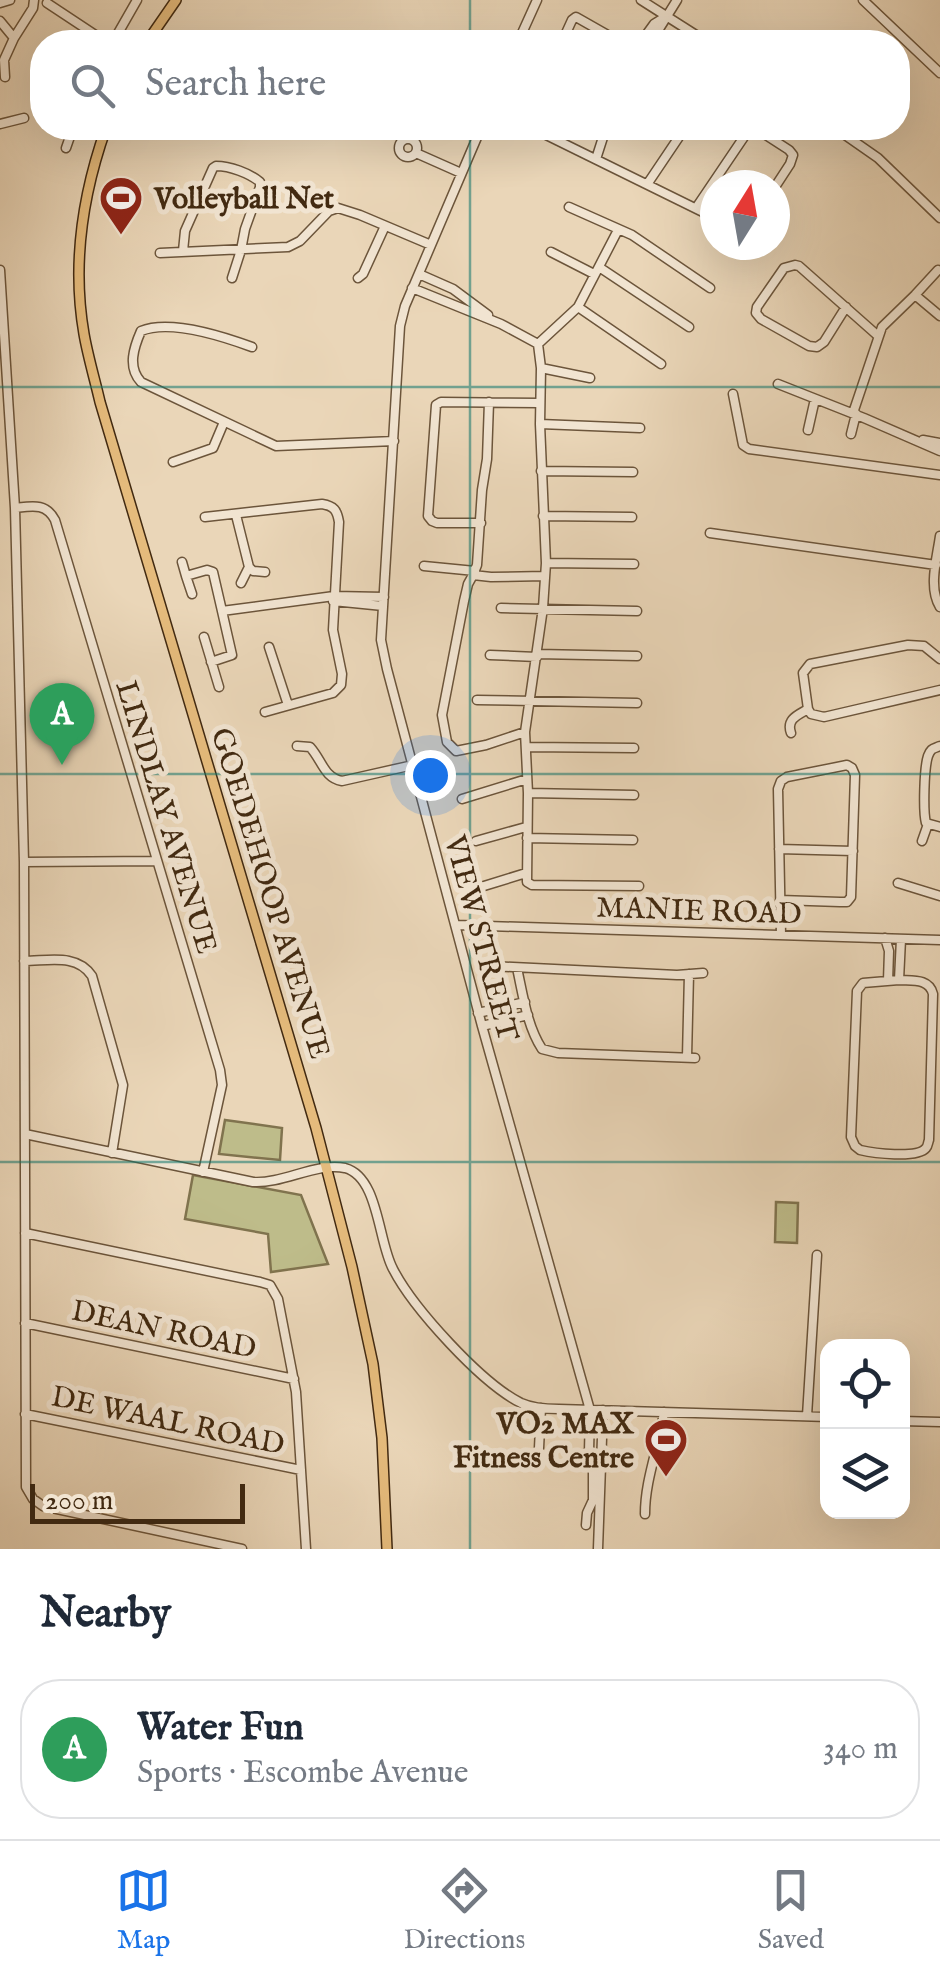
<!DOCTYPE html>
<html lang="en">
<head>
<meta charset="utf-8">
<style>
  :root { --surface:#fff; --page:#f2f2f3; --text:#1f2937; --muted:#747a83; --line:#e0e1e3; --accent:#1a73e8 }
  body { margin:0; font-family:"IM FELL English",serif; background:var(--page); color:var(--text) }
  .controls { position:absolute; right:30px; bottom:30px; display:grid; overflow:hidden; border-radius:20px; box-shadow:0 10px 40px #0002 }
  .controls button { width:90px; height:90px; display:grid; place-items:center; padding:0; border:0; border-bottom:2px solid var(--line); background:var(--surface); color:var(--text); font:50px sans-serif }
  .compass { position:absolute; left:700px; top:170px; width:90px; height:90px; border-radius:50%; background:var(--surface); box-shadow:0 10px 40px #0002; rotate:11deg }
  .scale { position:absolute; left:30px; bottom:25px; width:215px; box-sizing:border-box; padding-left:10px; border:5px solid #422a11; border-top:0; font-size:28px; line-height:35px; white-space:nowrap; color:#422a11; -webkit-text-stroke:8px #f1e4d1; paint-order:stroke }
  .you { position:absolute; left:430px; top:775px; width:35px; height:35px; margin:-25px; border:8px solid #fff; border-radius:50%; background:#1a73e8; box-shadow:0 0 0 15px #1a73e833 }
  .badge { display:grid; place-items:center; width:65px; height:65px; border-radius:50%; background:var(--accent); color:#fff; font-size:32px; font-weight:700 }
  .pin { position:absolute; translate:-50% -82px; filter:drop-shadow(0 2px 5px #0008) }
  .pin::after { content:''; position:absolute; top:52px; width:35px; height:30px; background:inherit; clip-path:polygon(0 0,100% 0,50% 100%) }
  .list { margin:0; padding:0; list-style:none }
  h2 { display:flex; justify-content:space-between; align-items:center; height:130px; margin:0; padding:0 40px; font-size:42px }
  h2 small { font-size:32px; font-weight:400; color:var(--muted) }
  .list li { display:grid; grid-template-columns:65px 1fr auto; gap:30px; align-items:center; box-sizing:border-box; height:140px; margin:0 20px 20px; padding:0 20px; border:2px solid var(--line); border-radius:40px }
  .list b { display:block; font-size:38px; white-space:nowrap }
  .list p { margin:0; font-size:32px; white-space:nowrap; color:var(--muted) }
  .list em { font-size:32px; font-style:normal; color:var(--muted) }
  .icon { flex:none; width:55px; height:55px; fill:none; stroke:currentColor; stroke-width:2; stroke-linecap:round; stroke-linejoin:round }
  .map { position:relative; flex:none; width:940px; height:1549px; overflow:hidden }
  .search { position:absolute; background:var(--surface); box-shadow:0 10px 40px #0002; left:30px; right:30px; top:30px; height:110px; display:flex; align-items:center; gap:25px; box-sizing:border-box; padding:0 35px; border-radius:40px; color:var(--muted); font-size:38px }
  .sheet { height:290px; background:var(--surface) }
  nav { display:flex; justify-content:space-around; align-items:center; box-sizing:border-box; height:140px; border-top:2px solid var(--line); background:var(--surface); font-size:28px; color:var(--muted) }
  nav a { display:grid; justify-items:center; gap:5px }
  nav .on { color:var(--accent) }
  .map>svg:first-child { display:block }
  .green { fill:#bebc8a; stroke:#80734e; stroke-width:2.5 }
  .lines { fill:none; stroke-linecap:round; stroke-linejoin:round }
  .minor-casing { stroke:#6c553b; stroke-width:11 }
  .major-casing { stroke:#422a11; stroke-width:12 }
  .minor { stroke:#f1e4d1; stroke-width:8 }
  .major { stroke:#e5bb7c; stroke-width:9 }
  .grid { fill:none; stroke:#0f766e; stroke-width:2.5; stroke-opacity:0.55 }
  .labels { text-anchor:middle; stroke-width:10; stroke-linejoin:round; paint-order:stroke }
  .poi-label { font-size:30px; font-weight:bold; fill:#422a11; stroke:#f1e4d1; text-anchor:start }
  .street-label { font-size:30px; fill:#422a11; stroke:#f1e4d1 }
</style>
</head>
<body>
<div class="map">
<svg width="940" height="1549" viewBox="0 0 940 1549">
  <rect width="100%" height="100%" fill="#ead6b8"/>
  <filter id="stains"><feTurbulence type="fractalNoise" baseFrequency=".002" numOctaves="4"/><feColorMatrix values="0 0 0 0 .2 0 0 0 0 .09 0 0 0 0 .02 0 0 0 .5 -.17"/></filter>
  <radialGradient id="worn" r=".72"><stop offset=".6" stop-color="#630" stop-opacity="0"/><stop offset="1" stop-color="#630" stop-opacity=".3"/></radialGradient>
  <path class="green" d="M225 1120 282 1128 280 1160 219 1154Z
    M193 1175 301 1195 328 1264 271 1272 268 1234 185 1219Z
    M776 1202 798 1203 797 1243 775 1242Z"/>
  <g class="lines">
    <defs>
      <path id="minor" d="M641 0 707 42
        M863 0 940 73
        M0 3 10 0
        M47 3 106 42
        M0 21 14 38 33 8 34 0
        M113 42 137 0
        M518 42 537 0
        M562 42 572 20 576 17 620 42
        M641 42 654 24 667 16
        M651 42 677 0
        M41 62 42 63
        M5 77 4 60 14 38
        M0 124 24 118
        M240 128H250
        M481 128 405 306 400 326 381 640 387 669 482 1026 590 1410 589 1452 593 1467V1500L587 1513 586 1525
        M532 128 715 218
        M755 128 789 150 793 155 790 164 775 187
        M835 128 878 158 940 218
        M399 148a9 9 0 1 1 18 0a9 9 0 1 1-18 0Z
        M66 148 73 128
        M416 153 461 173
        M596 159 606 128
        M648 183 685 128
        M569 207 632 235 710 288
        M696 208 750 128
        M183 251 185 231 213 168 216 166C230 166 249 173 260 182V187L245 229 241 250 232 278
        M551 252 594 274
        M160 253 288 247 300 241 329 211 338 208 360 215 431 245
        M599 267 689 327
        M0 270 15 508 24 862 26 1487 33 1499 43 1506 242 1549
        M419 274 453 289 488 315
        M358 278 363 274 385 226
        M412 288 501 324 538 344
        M915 295 940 316
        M578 307 661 364
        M846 307 824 342 817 347 809 346 761 319 756 313 757 307 784 268 795 265 799 266 877 335
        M538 344 541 368 540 424 546 563 543 608 525 732 528 793 527 882 532 885 639 886
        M538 344 578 307 618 230
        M252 347C222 336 170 319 141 331 134 347 127 367 141 382L276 446 394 441
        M541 368 590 378
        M778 384 864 418 940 451
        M733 394 743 445 749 449 940 475
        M853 413 882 327 915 295 938 270
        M540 424 640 428
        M808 430 815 399
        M851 434 856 414
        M923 440 940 443
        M173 462 213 448 224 422
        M541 471 633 472
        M15 508C33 506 46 503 55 520L220 1070 222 1085 203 1172
        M236 515 249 567 253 571 265 572
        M543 516 632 517
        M205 517 322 504C334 506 337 510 339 522L333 630 342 674 341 685 333 693 265 712
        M481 523H437L432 521 428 516 436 405 441 402 540 403
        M710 533 936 565
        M940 536C937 558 928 588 940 607
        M182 562 186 576 207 570 213 572 222 611 334 596 384 597
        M546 563 634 564
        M424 566 475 571
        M473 575 477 565 482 490 487 459 489 402
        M186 576 192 594
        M241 583 249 567
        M333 601 383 606
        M501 608 637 611
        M204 637 219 687
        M269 647 288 705
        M537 654 637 656
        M490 655 537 657
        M940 659 924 646 908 645 810 664 803 673 808 709 811 714 824 717 940 690
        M211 662 232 655 222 611
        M477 700 637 703
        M525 732 486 745 456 751 447 742 442 715 464 601 468 584 473 575 491 577 545 576
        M791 733C786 719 798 715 808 709
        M297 746 310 747C322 760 324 778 342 781L413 765
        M940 746C933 749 931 748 928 756 924 768 923 812 926 823L940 827
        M527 747 634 748
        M528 793 634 795
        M462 799 527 779
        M527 838 633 840
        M476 841 526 827
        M922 841 928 824
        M779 849 853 851
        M24 862 157 861
        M898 883 940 896
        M484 886 526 873
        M780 900 840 902H847L851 897 855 775 852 768 847 765 787 777 781 781 778 789 781 935
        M456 925 940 940
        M885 938 889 951 888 981
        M24 961C48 961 77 953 92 976L123 1085 112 1153
        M491 966 677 975 703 973
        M517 968C523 995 527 1026 542 1049L558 1053 695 1058
        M899 980C912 981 929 978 933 994L929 1140C928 1142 928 1146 926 1148 917 1159 873 1153 860 1150L855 1146 851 1137 857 991 863 983Z
        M899 980 901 939
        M478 1013 525 1002
        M482 1026 528 1015
        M687 1057 689 974
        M25 1134 253 1182C283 1184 317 1162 345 1168 379 1177 378 1242 393 1269 413 1308 481 1383 521 1403 532 1408 546 1409 559 1409L828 1417
        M25 1233 260 1282 270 1285 278 1299 296 1392 306 1549
        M25 1323 294 1379
        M25 1414 301 1470
        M807 1416 817 1255
        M902 1421 940 1422
        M539 1448 541 1408
        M645 1514C645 1479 659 1447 664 1412
        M598 1549 603 1410"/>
      <path id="major" d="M147 42 176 0
        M106 128C83 193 72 265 84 334 88 357 95 380 100 402L316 1128 352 1267 373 1364 382 1438 387 1549"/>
    </defs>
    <use href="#minor" class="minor-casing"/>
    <use href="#major" class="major-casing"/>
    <use href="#minor" class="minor"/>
    <use href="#major" class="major"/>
  </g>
  <path class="grid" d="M470 0V42M470 128V1549M0 387H940M0 774H940M0 1162H940"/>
  <defs>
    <symbol id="stadium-pin" viewBox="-11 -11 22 30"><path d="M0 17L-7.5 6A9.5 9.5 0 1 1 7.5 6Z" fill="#8f2418" stroke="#f1e4d1"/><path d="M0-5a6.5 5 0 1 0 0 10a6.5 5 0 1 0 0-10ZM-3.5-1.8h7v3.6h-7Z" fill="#fff"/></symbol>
  </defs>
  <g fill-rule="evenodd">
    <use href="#stadium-pin" x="96" y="173" width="50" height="68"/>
    <use href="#stadium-pin" x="641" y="1415" width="50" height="68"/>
  </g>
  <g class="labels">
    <g class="poi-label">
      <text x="154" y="208">Volleyball Net</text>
      <text x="634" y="1433" text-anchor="end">VO2 MAX<tspan x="634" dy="34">Fitness Centre</tspan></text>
    </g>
    <g class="street-label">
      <text transform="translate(167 817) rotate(73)" y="10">LINDLAY AVENUE</text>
      <text transform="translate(271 893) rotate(73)" y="10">GOEDEHOOP AVENUE</text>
      <text transform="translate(699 910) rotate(2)" y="10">MANIE ROAD</text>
      <text transform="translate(482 938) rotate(75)" y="10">VIEW STREET</text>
      <text transform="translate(164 1329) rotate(12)" y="10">DEAN ROAD</text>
      <text transform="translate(168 1420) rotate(12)" y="10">DE WAAL ROAD</text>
    </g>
  </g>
  <rect width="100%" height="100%" filter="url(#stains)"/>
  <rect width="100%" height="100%" fill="url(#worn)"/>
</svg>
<div class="controls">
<button><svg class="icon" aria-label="locate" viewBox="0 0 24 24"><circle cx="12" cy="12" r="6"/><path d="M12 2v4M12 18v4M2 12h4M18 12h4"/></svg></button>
<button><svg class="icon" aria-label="layers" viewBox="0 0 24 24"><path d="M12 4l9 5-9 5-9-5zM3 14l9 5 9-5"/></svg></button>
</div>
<svg class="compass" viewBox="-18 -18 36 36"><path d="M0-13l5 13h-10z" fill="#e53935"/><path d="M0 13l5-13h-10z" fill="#747a83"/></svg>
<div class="scale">200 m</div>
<div class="you"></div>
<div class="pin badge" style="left:62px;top:765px;background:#2e9e5b">A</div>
<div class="search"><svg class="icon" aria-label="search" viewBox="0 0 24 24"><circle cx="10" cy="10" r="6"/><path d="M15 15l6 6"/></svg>Search here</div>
</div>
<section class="sheet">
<h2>Nearby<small></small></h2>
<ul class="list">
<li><span class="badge" style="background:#2e9e5b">A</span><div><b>Water Fun</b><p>Sports · Escombe Avenue</p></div><em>340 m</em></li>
</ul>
</section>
<nav>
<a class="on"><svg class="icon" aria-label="map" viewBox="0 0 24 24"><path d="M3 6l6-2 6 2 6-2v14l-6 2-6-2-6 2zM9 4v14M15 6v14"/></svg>Map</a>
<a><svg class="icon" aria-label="directions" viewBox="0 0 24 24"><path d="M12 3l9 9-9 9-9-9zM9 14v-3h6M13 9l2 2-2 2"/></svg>Directions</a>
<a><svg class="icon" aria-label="saved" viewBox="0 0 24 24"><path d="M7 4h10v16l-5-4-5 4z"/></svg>Saved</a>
</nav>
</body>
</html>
